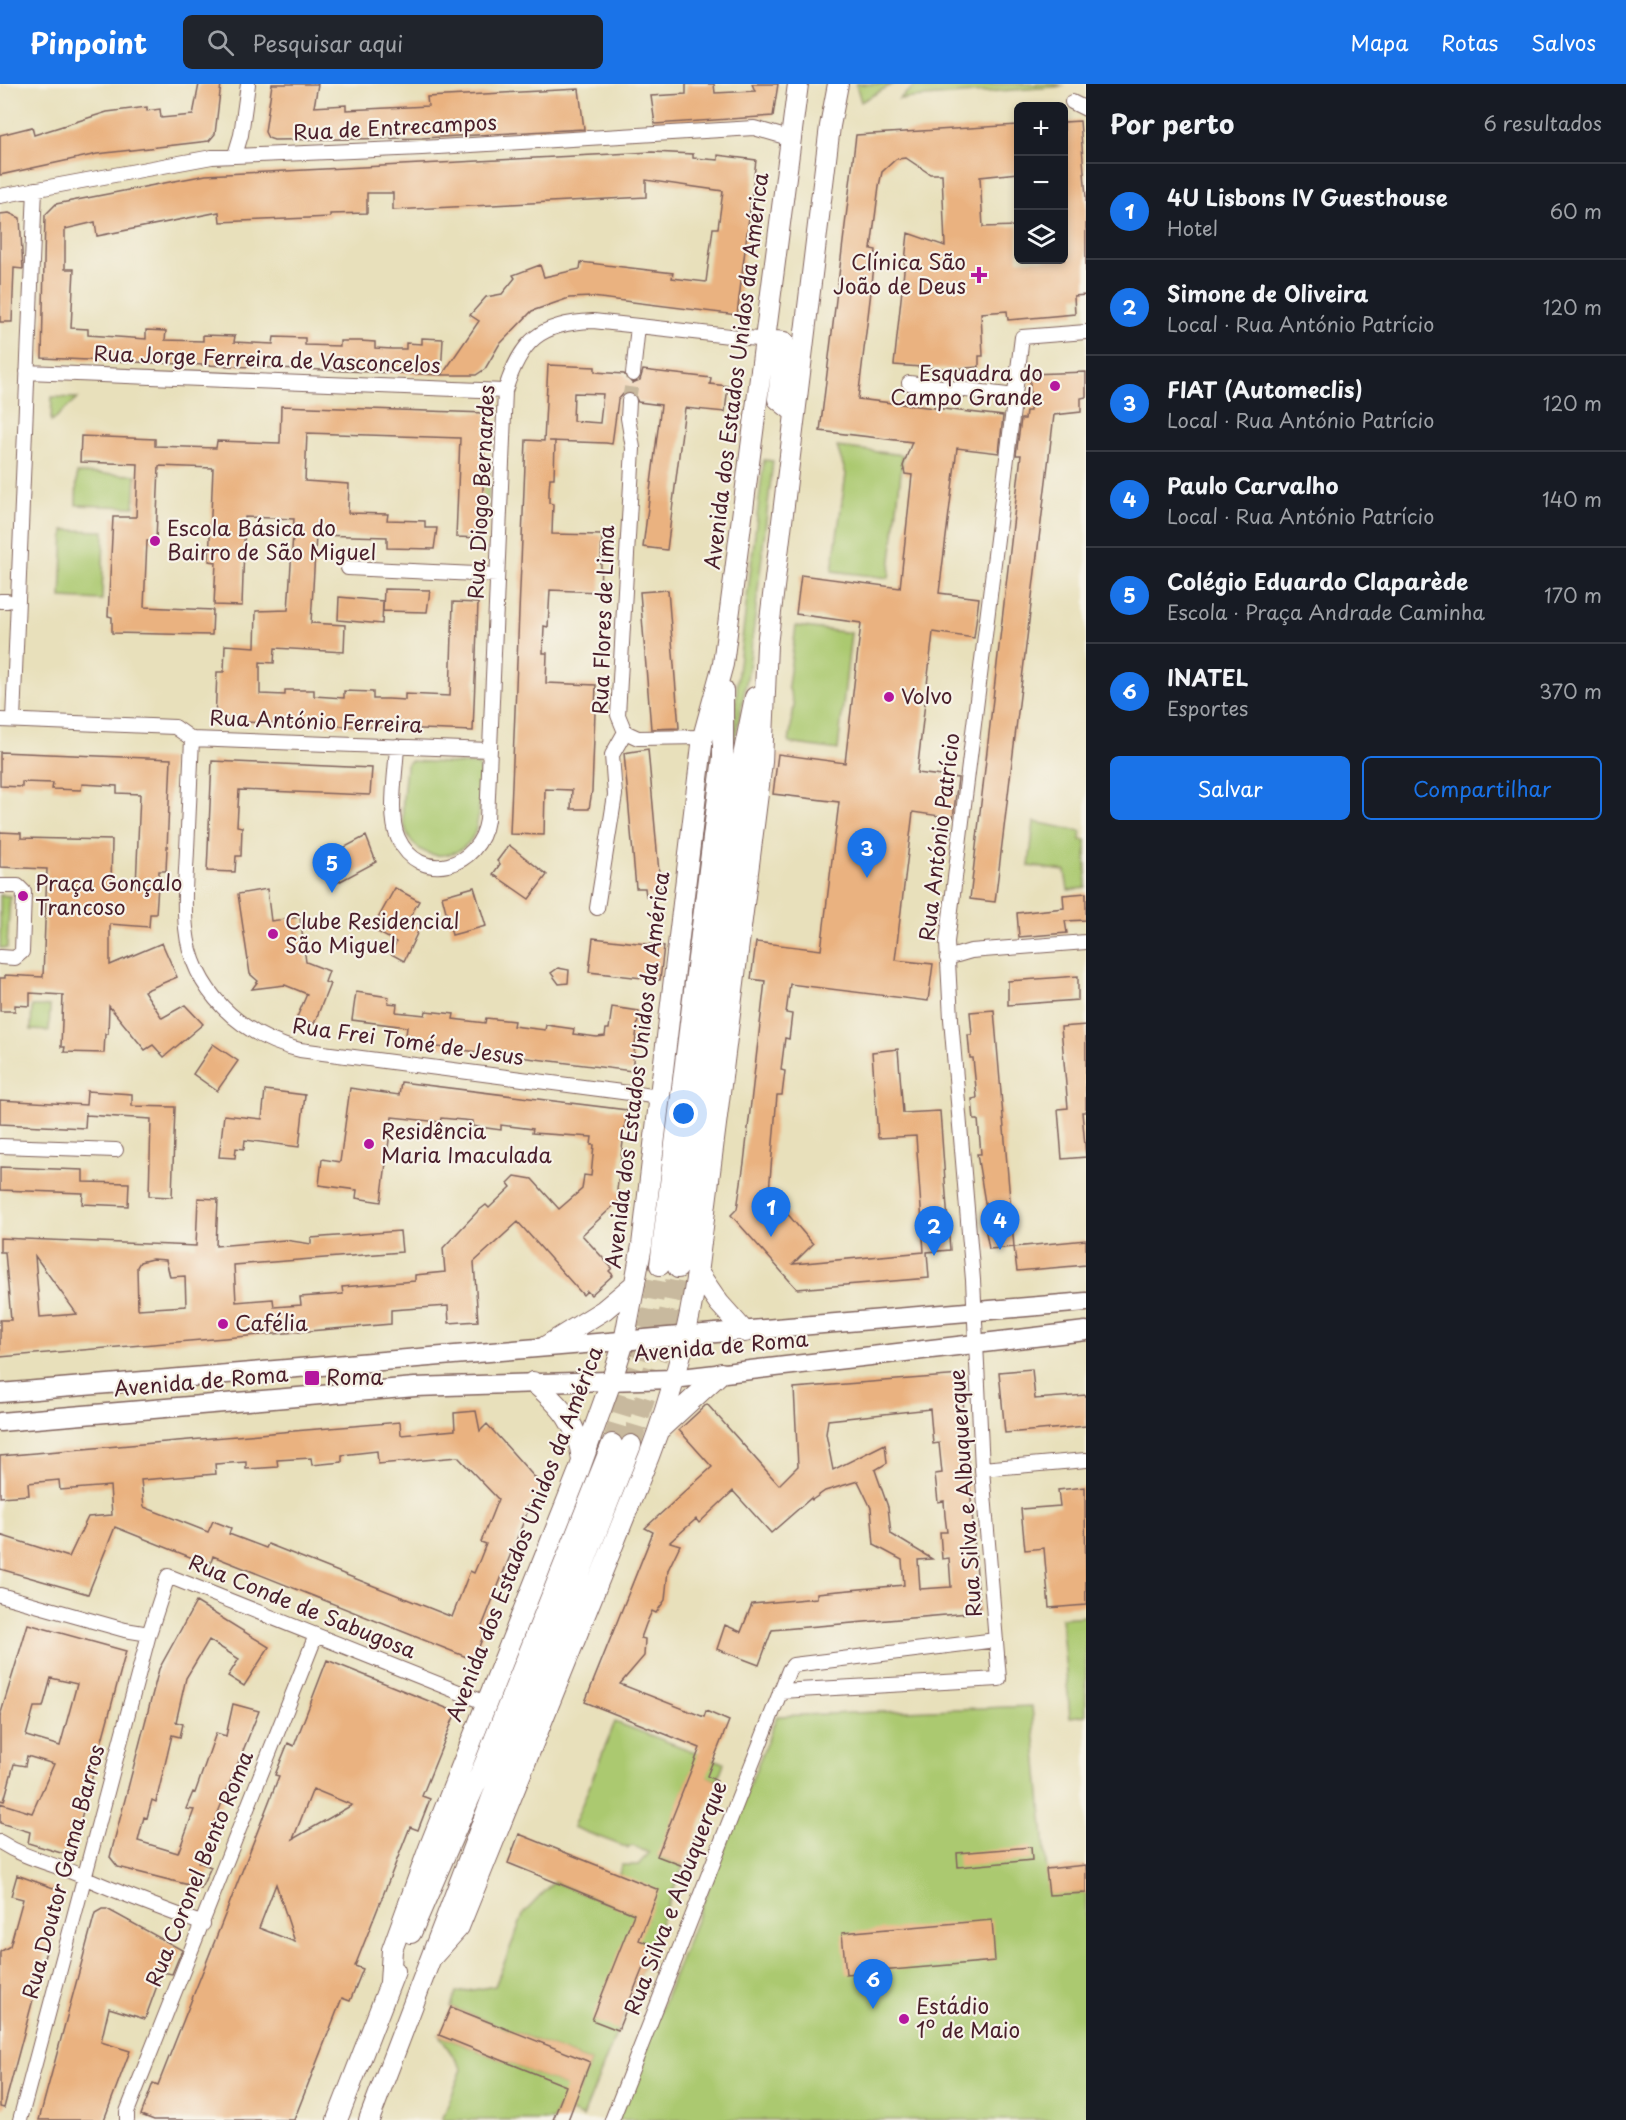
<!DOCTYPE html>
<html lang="pt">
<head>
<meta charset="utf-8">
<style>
  :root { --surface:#171b24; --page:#20242c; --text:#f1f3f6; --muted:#9ea1a6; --line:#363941; --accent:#1a73e8 }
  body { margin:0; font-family:"Playpen Sans",sans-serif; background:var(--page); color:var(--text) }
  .controls { position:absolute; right:18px; top:18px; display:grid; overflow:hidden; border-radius:9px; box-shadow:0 3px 9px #0003 }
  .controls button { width:54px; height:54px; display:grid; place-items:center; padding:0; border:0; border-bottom:2px solid var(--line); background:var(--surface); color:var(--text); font:30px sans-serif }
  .you { position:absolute; left:684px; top:1030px; width:21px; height:21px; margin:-15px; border:4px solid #fff; border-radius:50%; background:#1a73e8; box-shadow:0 0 0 9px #1a73e833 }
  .badge { display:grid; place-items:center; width:39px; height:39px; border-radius:50%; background:var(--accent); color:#fff; font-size:20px; font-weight:700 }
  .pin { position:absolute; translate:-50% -50px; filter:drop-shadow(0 2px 3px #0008) }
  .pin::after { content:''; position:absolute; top:32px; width:21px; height:18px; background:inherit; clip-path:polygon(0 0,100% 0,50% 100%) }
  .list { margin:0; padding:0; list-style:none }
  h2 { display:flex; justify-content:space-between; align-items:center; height:78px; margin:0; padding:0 24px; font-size:26px }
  h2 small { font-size:20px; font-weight:400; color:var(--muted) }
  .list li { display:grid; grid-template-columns:39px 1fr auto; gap:18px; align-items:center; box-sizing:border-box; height:96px; padding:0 24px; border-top:2px solid var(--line) }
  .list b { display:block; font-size:22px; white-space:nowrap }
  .list p { margin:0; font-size:20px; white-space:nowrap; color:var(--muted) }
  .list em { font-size:20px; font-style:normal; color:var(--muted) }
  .actions { display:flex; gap:12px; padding:18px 24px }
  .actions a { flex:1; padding:14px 0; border:2px solid var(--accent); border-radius:9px; text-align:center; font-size:21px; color:var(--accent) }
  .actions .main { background:var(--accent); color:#fff }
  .icon { flex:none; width:33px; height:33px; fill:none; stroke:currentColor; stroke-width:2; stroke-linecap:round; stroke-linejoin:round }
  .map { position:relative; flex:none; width:1086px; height:2036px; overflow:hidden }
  header { display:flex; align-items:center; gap:36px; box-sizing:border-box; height:84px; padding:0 30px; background:var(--accent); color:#fff }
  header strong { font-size:28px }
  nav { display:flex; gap:33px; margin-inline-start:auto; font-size:21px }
  .search { width:420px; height:54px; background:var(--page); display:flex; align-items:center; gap:15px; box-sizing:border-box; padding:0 21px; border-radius:9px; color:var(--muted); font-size:22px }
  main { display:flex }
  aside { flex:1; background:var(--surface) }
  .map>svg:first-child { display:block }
  .green { fill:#abc970; stroke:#7a744e; stroke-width:1.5 }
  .building { fill:#eab280; fill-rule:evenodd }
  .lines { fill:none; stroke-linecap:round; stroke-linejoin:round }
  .street-tunnel { stroke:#c8b99e; stroke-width:14; stroke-dasharray:14 7; stroke-linecap:butt }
  .primary-tunnel { stroke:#c8b99e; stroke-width:20; stroke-dasharray:20 10; stroke-linecap:butt }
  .street-casing { stroke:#81635d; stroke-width:16 }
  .secondary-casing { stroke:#81635d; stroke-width:21 }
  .primary-casing { stroke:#81635d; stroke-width:22 }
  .street { stroke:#fff; stroke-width:14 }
  .secondary { stroke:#fff; stroke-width:18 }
  .primary { stroke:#fff; stroke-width:20 }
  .poi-dot { fill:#b5179e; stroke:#f7f3e8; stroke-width:2 }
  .labels { text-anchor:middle; stroke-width:4.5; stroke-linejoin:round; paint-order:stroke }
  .street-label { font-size:21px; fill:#4a1f2b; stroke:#f7f3e8 }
  .poi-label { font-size:21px; fill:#4a1f2b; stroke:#f7f3e8; text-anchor:start }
</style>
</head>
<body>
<header>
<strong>Pinpoint</strong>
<div class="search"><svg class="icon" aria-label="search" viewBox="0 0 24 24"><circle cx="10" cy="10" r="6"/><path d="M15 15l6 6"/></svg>Pesquisar aqui</div>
<nav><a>Mapa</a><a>Rotas</a><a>Salvos</a></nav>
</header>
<main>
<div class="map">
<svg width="1086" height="2036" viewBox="0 0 1086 2036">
  <rect width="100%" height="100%" fill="#f7f3e8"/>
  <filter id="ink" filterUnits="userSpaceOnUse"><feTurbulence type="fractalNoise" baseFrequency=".0167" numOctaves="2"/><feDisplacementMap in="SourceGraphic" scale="12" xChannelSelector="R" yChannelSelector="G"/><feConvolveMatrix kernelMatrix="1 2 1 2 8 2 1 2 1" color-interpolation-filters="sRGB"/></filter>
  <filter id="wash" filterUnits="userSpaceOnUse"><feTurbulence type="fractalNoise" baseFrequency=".008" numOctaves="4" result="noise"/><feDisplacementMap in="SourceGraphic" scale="24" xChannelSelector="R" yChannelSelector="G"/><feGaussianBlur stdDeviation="1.35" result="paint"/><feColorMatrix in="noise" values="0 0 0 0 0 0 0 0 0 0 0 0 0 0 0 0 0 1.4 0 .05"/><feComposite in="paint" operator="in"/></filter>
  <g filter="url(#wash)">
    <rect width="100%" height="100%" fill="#e8e0bb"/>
    <path class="green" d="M856 0H893L861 18Z
      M917 0H1051L1065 2 899 15Z
      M52 313 77 314H78L51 338Z
      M837 363 903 371 889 494 832 487 846 390Z
      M764 376 773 377 749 584 733 666 738 588Z
      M484 386H489L488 424H482Z
      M77 389 136 391 134 423 76 421Z
      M64 446 104 447 102 516 61 514Z
      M796 542 851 549 838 666 789 659 794 621 788 602Z
      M411 677 479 681C482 695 480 742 472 754 455 780 415 776 406 746 399 727 405 701 406 681Z
      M1034 738 1081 747V756H1086V804L1068 806 1065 787 1029 782Z
      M0 811 10 812 7 864H0Z
      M32 922H50L49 947 31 946Z
      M1086 1532V1631L1070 1633 1061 1534Z
      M1032 1622 1049 1810 1086 1809V2036H617L777 1632Z
      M615 1638 724 1679 717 1697 692 1686 658 1772 683 1782 583 2033 558 2023 553 2036H442L462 1985 439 1951 579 2007 590 1978 451 1923 456 1909 495 1902 524 1829 554 1798 647 1835 619 1790 622 1781H638L649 1769 633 1762 628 1764 573 1743Z"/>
    <g id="blocks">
      <path class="building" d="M199 0H221L215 50 209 57 97 70 0 91V51L32 43 34 51 107 28 147 23V27L160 25 161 34 193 31Z
        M272 0H318L314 23 346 21V26L428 22 427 13 579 5 584 45 422 54 274 56 268 54 265 48Z
        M686 0H714L715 9 755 7 752 0H778L773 32 655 40 651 12 686 10Z
        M1080 37 1086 113V211L1074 212 1075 230 1008 236 1007 227 981 229 983 272H979V283L949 285 894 281 908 149 945 162 942 90H930L906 74 896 75 882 88 879 102 871 165 876 166 858 315 1003 332 999 369 957 364 939 509 979 514 974 554 933 548 917 689 958 694 953 734 913 728 895 876 933 880 928 917 790 900 786 929 792 930 789 955 785 954 781 986 785 987 782 1011H777L769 1108 813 1160 793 1180 924 1168 916 1052 878 1054 872 968 898 965 903 1029 940 1027 950 1166 927 1168 929 1194 797 1205 731 1131 737 1125 744 1079 765 897 751 895 756 858 821 866 839 718 773 710 778 670 845 679 861 539 796 530 801 491 900 504 912 391 905 390 903 382 912 358 820 347 856 51 1018 41V89L980 93 983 143 1018 142V176H1064V38Z
        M652 68 693 70V74L718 76V71L756 76 737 231 592 213 569 214 532 227 499 261 485 285 476 291H442L479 237 470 231 486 213 502 210 515 194 513 191 540 181 544 193 580 185 581 178 673 189 672 194 706 198 713 144H718L723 107 646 96V113L393 126V109H367V129L330 130V133L220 138 219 128 97 152 95 138 65 145V185H74L71 244 88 245V251L146 255V246L166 247 165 256 203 257V251L235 252 234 258 273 260 274 253 305 254V261L340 262V257H360L375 258V264L392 265H406V259L422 260V254L443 255 441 291 42 274 45 131 56 120 206 91Z
        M9 129 20 134 23 185 14 184 12 238H0V130Z
        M548 281 595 283V288L624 290 632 299 640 296 643 286 711 294 710 300 728 302 725 328 685 324 667 466 643 463 661 321 638 318 633 309H624L618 316 612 360 606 359 549 357H555L554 394H550L549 407V419L553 420 552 450 602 451 600 508 550 506 548 543 544 542 543 569H547L546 599 596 601 592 707 589 725H571L572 706 545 705 544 751 510 750 526 356 544 357ZM574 309 603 310 600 339 573 337Z
        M1086 288V313L1081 314V328L1054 331 995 818 970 815 1021 371H1016L1021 335H1025L1026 327H1030V290Z
        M281 322 486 329 481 454 456 453 460 354 307 349 305 397 349 400 348 429 388 430 387 436 425 437V444H437L434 465 387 464V453L316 451 311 539 345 541 344 568 275 564 274 579 260 578V610L285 611V606H314V612L344 614V607L373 608V615H388L405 616V610L450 612 453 518 478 519 473 647 215 637 217 588H224L225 561 255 563 256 527 288 526 294 435 245 433 242 522 214 521 216 478 209 477 213 384 159 382 156 457H147L144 523 213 526 212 551 112 549V533L108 532 113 433H136L138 380 80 378 81 352 155 355V362L216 364 217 357 280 359Z
        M384 505 430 506 427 528 383 527Z
        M668 506 679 644 651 645 640 508Z
        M339 513 383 517 382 540 338 536Z
        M648 665 661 811 646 812 645 804H636L624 669Z
        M0 668 171 675 166 787H159L156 830H150L149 843 110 840V881L162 859 177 893 144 907 162 934 185 921 203 940 164 973 153 961 145 966 109 922 108 950H105L104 969 64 968 65 963H61L63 911 30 909V922L15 921V927H0V894H5V891L43 893 47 785 0 783V748L21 749V754L112 756 111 801 136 802 140 710 117 709V702L82 700 81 706 52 705 53 699 22 698V703L0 702Z
        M212 677 372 684 370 711 239 706 237 742 242 743 241 772H236L235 788 207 787Z
        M366 752 376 778 337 799 326 773Z
        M509 761 547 791 529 815 493 790 500 780 497 777Z
        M474 803 486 842 452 851 442 812Z
        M395 804 419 817 409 835 421 841 404 877 391 870 396 858 372 845Z
        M267 805 271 837 300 833 306 878 329 887 325 898 330 900 314 940 297 933 307 910 285 901 252 905 258 897 250 890 238 810Z
        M1086 809V836L1065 837 1067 849 1019 853 1017 829 1064 824 1063 811Z
        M593 854 664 862 660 896 589 888Z
        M558 884 569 886 568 899 559 900 551 889Z
        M1078 892V916L1008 921V897Z
        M356 908 389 913 388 919 397 920 396 928 425 931 426 927 454 930 453 935 485 939 486 934 514 937 513 942 545 946 546 941 574 945 573 950 597 953 605 952 606 945H609L612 923 639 927 632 987 405 959 407 943 352 936Z
        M994 926 1014 1163 989 1165 982 1126 986 1125 977 1070H981L978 1036H974L972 1015 977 1014 973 974H970L968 951H972L970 928Z
        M1086 941V1028H1082L1086 1073 1062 1075 1058 1025 1068 1024 1061 943Z
        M213 960 238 977 217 1007 193 990Z
        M401 998 627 1026 617 1106 623 1113 582 1151 612 1184 609 1187 613 1191 591 1211 587 1207 583 1211 518 1138 474 1178 478 1237 449 1239 448 1222 405 1225 391 1226V1240L0 1273V1236H11L5 1168H0V1154L196 1162 198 1114 218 1115 216 1162 285 1156 311 1160V1154L400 1147 402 1168 234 1181 236 1218 273 1215 274 1223 301 1221 300 1213 343 1210 342 1203 415 1197V1191L445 1188 443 1164 477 1128 486 1121 489 1124 511 1103 508 1099 515 1092 532 1095 559 1125 582 1105 584 1091 591 1092 594 1061H591L592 1053 532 1049 533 1045 501 1041V1046L472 1042 473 1037 441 1034 440 1038 392 1033 381 1118 356 1114 357 1106 319 1101 322 1075 340 1078 350 1004 399 1011ZM35 1172 77 1230 40 1233ZM152 1175 166 1176 170 1193 185 1192 186 1222 138 1225 137 1183 140 1178Z
        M265 1006 305 1011 299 1063 245 1056 244 1065 236 1064 235 1074 219 1073 224 1031 262 1035Z
        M87 1007 132 1010V1022L175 1023 172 1113 149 1112 151 1035 86 1031V1028L85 1044 0 1040V1016L86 1021Z
        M0 1083 83 1086V1098L129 1099 128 1122 82 1120 83 1109 0 1106Z
        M1086 1156V1181L1017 1187 1014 1163Z
        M1032 1285 1035 1315 1086 1311V1342L1005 1349 999 1288Z
        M961 1291 980 1528 772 1546 759 1581 717 1565 725 1541 741 1548 752 1520 817 1514V1509L904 1501 902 1476 874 1461 871 1424 858 1397 825 1407 812 1416 811 1414 771 1449 733 1407 699 1439 696 1435 670 1458 680 1461 668 1486 665 1516 656 1529 652 1527 646 1540 641 1554 645 1555 644 1572 620 1600 704 1633 706 1627 729 1637 707 1692 717 1697 683 1782 657 1772 700 1664 585 1618 653 1448 645 1444 712 1383 679 1346 707 1320 779 1401 798 1382 794 1304ZM930 1325 933 1360 939 1359 942 1389 935 1390 938 1418 944 1417 945 1432 947 1448H940L942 1475 949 1474 951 1503 920 1505 918 1476 932 1475 891 1450 888 1423 875 1386 887 1379 885 1360 833 1386 826 1350 828 1336Z
        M476 1327 480 1347 487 1340 545 1405 524 1425 527 1429 481 1545 485 1547 474 1576 213 1472 210 1481 115 1443 88 1510 0 1485V1451L69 1473 88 1433 112 1431 110 1402 60 1406 59 1396 28 1399 29 1411 0 1413V1372L400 1338 401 1351 455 1346 454 1329ZM377 1367 378 1380 458 1373 498 1415 481 1458 486 1460 480 1475 474 1489 470 1487 452 1533 268 1460 266 1464 229 1450 231 1444 213 1437 208 1448 144 1423 141 1396 216 1390 215 1380 246 1378V1385L278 1383 277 1376 311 1374 312 1381 342 1378V1371Z
        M1085 1403 1086 1521 1049 1524 1044 1464 1025 1466 1021 1425 1060 1422 1058 1406Z
        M196 1518 269 1563 244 1602 228 1592 239 1575 209 1556 186 1594 176 1638 183 1640 180 1653 172 1651 156 1718 152 1716 147 1734 144 1733 138 1757 178 1769 194 1726 186 1725 193 1708 195 1709 216 1649 226 1652 233 1620 259 1627 198 1778 211 1783 201 1804 118 1783 110 1773 159 1585Z
        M28 1540 126 1567 71 1772 28 1759 30 1748 0 1739V1719L32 1729 54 1680 27 1672 25 1682 14 1680 4 1717 0 1716V1632ZM51 1594 77 1600 60 1662 26 1652 34 1623H43Z
        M327 1576 456 1628 422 1712 430 1715 418 1746 410 1743 355 1882 363 1885 350 1917 342 1914 294 2036H154L141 2031 153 1999 158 2001 225 1831 279 1692 275 1691 288 1659 294 1662ZM313 1705 352 1721 293 1755ZM276 1800 295 1858 259 1844Z
        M519 1750 659 1806 639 1856 652 1861 618 1946 592 1936 634 1830 508 1779Z
        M1031 1763 1032 1776 958 1783 957 1769Z
        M1086 1781V1809L1049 1811 1046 1785Z
        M17 1791 62 1807 4 2024 0 2023V1868L10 1862 23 1815 11 1812Z
        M102 1825H107L182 1866 172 1890 162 1888 145 1935 109 1924 101 1958 130 1967 104 2036H39L95 1829Z
        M992 1836 995 1877 846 1890 842 1849Z
        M451 1923 590 1978 568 2036H553L566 2002 439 1951Z"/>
    </g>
  </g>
  <g filter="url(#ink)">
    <use href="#blocks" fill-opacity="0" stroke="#81635d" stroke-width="1.5"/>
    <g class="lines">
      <path class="street-tunnel" d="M629 317 633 290"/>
      <path class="primary-tunnel" d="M612 1360 649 1239 660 1181
        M631 1361 666 1243 678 1184"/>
      <defs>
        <path id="street" d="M1072 18 1086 25
          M235 71 241 51 248 0
          M0 112 212 73 422 64 754 44 782 52 791 59
          M27 288 505 307
          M633 290 638 242
          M909 299 1015 312
          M348 484 497 491
          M0 517H7
          M0 636 175 643 192 655 490 666
          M13 636 35 105
          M625 648 618 631 633 364 628 334 629 317
          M625 648 638 654 703 653
          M192 655C190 692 189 729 187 766 186 792 183 818 186 844 192 907 241 952 300 966L660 1013
          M397 662C396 687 388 732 398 754 420 802 480 784 487 736L505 307C521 256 540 239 593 237L766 256
          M0 802H18L24 808 22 868 15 874 0 873
          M597 824 615 711 612 671 625 648
          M947 874 971 867 1086 858
          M0 1062 116 1066
          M982 1385 1086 1376
          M0 1511 125 1546 149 1550 168 1492 486 1619
          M780 1607 999 1595 982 1385 973 1196 951 935 947 858 1022 253 1086 248
          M0 1758C28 1776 56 1780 86 1794 124 1811 163 1825 203 1840
          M20 2036 149 1550
          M127 2036V2028L316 1551
          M612 2036 789 1586 793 1581 996 1556"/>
        <path id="secondary" d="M0 1309 1086 1218
          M0 1338 415 1303 673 1295 1086 1247"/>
        <path id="primary" d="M766 256 784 258 778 315 794 328
          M660 1181 723 673V606
          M678 1184 743 672 755 613
          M697 1187 719 1219 745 1248
          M546 1262 604 1226 635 1200
          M533 1298C560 1321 579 1341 582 1377
          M658 1347 721 1289
          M411 1849 487 1674 612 1360
          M433 1872 459 1843 649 1372C672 1312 689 1245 698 1182L762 678 767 561 830 42 838 0
          M390 1898 392 1866 429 1764 578 1389 612 1295 624 1258 642 1161 703 653 723 580 798 0
          M337 2036 395 1887
          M369 2036 514 1656 631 1361"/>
      </defs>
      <use href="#street" class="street-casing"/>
      <use href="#secondary" class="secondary-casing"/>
      <use href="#primary" class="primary-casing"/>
      <use href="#street" class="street"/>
      <use href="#secondary" class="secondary"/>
      <use href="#primary" class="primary"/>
    </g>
  </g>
  <g class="poi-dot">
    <path d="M976 182h6v6h6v6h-6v6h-6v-6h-6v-6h6z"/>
    <circle cx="1055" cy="302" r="6"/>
    <circle cx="155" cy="457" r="6"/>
    <circle cx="889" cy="613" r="6"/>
    <circle cx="23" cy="812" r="6"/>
    <circle cx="273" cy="850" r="6"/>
    <circle cx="369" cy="1060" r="6"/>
    <circle cx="223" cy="1240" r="6"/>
    <rect x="304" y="1286" width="16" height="16" rx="3"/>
    <circle cx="904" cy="1935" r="6"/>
  </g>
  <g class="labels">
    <g class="street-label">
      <text transform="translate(395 44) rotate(-3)" y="7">Rua de Entrecampos</text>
      <text transform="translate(267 276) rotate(2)" y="7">Rua Jorge Ferreira de Vasconcelos</text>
      <text transform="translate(737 287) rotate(-83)" y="7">Avenida dos Estados Unidos da América</text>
      <text transform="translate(482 408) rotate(-87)" y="7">Rua Diogo Bernardes</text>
      <text transform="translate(604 536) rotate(-88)" y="7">Rua Flores de Lima</text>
      <text transform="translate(316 638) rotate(2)" y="7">Rua António Ferreira</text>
      <text transform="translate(940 753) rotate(-83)" y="7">Rua António Patrício</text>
      <text transform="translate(408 958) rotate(8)" y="7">Rua Frei Tomé de Jesus</text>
      <text transform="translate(638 986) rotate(-83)" y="7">Avenida dos Estados Unidos da América</text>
      <text transform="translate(721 1263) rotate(-5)" y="7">Avenida de Roma</text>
      <text transform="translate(201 1298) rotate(-5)" y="7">Avenida de Roma</text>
      <text transform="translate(966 1409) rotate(-94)" y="7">Rua Silva e Albuquerque</text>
      <text transform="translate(525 1450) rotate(-69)" y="7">Avenida dos Estados Unidos da América</text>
      <text transform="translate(302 1523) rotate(22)" y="7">Rua Conde de Sabugosa</text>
      <text transform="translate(200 1785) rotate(-68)" y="7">Rua Coronel Bento Roma</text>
      <text transform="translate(64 1788) rotate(-75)" y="7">Rua Doutor Gama Barros</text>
      <text transform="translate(676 1814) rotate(-69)" y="7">Rua Silva e Albuquerque</text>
    </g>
    <g class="poi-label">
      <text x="966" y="186" text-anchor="end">Clínica São<tspan x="966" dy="24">João de Deus</tspan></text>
      <text x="1043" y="297" text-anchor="end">Esquadra do<tspan x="1043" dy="24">Campo Grande</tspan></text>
      <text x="167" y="452">Escola Básica do<tspan x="167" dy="24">Bairro de São Miguel</tspan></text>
      <text x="901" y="620">Volvo</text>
      <text x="35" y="807">Praça Gonçalo<tspan x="35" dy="24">Trancoso</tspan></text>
      <text x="285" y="845">Clube Residencial<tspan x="285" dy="24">São Miguel</tspan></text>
      <text x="381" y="1055">Residência<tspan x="381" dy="24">Maria Imaculada</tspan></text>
      <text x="235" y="1247">Cafélia</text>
      <text x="326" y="1301">Roma</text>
      <text x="916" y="1930">Estádio<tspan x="916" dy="24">1º de Maio</tspan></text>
    </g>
  </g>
</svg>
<div class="controls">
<button>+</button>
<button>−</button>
<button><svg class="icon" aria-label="layers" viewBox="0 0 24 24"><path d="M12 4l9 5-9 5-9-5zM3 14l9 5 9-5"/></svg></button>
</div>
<div class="you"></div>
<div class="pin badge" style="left:771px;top:1153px">1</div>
<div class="pin badge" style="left:934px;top:1172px">2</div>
<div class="pin badge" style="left:867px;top:794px">3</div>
<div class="pin badge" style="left:1000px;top:1166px">4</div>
<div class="pin badge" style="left:332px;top:809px">5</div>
<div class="pin badge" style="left:873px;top:1925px">6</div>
</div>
<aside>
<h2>Por perto<small>6 resultados</small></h2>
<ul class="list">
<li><span class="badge">1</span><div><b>4U Lisbons IV Guesthouse</b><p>Hotel</p></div><em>60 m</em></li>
<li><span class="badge">2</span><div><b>Simone de Oliveira</b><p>Local · Rua António Patrício</p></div><em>120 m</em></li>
<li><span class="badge">3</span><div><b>FIAT (Automeclis)</b><p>Local · Rua António Patrício</p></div><em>120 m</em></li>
<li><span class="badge">4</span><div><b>Paulo Carvalho</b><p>Local · Rua António Patrício</p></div><em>140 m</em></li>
<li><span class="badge">5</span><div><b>Colégio Eduardo Claparède</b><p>Escola · Praça Andrade Caminha</p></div><em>170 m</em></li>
<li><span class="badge">6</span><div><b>INATEL</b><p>Esportes</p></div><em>370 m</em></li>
</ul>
<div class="actions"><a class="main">Salvar</a><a>Compartilhar</a></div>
</aside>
</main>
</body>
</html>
